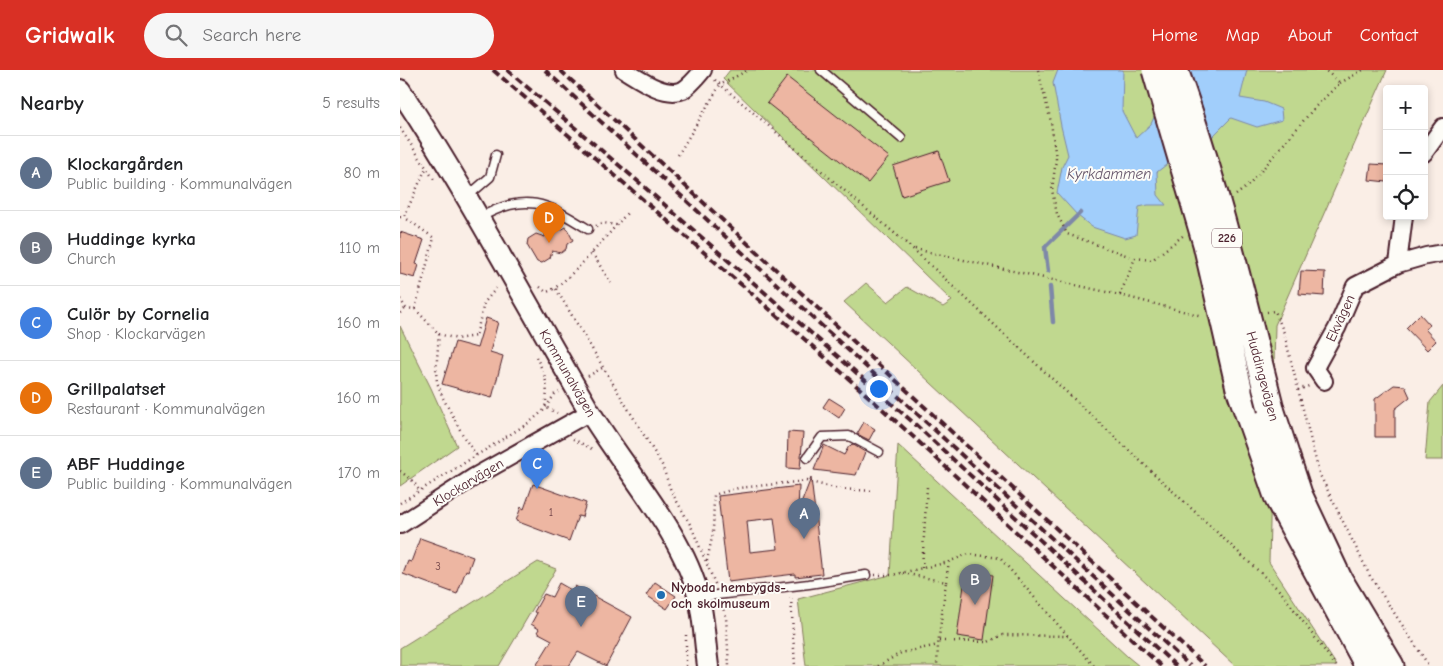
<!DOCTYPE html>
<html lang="en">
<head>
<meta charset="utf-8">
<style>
  :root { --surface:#fff; --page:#f6f6f6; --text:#202124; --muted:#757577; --line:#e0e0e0; --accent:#d93025 }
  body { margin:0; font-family:"Comic Neue",sans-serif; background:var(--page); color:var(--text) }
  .controls { position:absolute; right:15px; top:15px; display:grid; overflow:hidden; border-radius:5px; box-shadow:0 2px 8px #0003 }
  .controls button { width:45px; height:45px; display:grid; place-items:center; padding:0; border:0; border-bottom:1px solid var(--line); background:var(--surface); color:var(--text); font:25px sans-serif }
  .you { position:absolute; left:478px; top:318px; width:18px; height:18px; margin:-12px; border:4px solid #fff; border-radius:50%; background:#1a73e8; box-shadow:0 0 0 8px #1a73e833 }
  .badge { display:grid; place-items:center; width:32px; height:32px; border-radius:50%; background:var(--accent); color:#fff; font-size:16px; font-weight:700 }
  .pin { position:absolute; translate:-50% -41px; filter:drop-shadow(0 1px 2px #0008) }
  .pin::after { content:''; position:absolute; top:26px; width:18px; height:15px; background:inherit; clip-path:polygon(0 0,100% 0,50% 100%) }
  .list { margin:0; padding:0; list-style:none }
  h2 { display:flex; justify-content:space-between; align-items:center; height:65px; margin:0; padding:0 20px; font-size:21px }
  h2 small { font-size:16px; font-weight:400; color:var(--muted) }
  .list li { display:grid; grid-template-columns:32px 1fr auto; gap:15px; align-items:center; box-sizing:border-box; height:75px; padding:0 20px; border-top:1px solid var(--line) }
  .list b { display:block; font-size:19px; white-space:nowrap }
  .list p { margin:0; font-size:16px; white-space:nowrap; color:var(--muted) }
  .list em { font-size:16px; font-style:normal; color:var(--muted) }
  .icon { flex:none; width:28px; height:28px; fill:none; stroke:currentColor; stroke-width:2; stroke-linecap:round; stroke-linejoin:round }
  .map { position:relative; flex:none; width:1043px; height:596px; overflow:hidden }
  header { display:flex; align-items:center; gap:30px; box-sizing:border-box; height:70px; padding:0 25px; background:var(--accent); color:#fff }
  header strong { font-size:24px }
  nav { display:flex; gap:28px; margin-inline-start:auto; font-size:18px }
  .search { width:350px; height:45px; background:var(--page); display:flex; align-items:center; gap:12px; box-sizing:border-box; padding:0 18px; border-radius:28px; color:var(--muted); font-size:19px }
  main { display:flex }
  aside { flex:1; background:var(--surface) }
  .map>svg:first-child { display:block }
  .green { fill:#c0d88f; stroke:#857c5d }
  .water { fill:#a1cefb; stroke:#7e88a8 }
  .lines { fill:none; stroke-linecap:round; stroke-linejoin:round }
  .stream { stroke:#7e88a8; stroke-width:4.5 }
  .building { fill:#edb6a2; stroke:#4a1f2b; fill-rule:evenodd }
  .service-casing { stroke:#4a1f2b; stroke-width:11 }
  .minor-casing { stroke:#4a1f2b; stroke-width:20 }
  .tertiary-casing { stroke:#4a1f2b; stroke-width:24 }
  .primary-casing { stroke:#4a1f2b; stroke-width:29 }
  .path { stroke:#4a1f2b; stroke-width:2.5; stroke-dasharray:1 4; stroke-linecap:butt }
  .service { stroke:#fdfcf7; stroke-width:8 }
  .minor { stroke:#fdfcf7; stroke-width:16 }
  .tertiary { stroke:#fdfcf7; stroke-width:20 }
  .primary { stroke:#fdfcf7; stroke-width:25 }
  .rail { stroke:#4a1f2b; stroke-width:4; stroke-dasharray:8 4; stroke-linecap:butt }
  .primary-bridge-casing { stroke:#4a1f2b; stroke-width:29; stroke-linecap:butt }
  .primary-bridge { stroke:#fdfcf7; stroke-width:25 }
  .poi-dot { fill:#1f6fb2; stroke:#fdfcf7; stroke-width:2 }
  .labels { text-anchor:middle; stroke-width:4; stroke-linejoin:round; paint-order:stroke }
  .number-label { font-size:11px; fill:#734549 }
  .shield { fill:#fdfcf7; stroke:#806168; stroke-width:1 }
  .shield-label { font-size:12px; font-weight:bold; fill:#4a1f2b }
  .street-label { font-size:14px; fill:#4a1f2b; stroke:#fdfcf7 }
  .poi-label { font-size:14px; font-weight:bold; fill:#4a1f2b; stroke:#fdfcf7; text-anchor:start }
  .water-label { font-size:15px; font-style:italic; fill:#645469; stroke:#fdfcf7 }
</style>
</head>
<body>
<header>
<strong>Gridwalk</strong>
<div class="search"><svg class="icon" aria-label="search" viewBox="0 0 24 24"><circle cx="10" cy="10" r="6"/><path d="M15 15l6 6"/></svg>Search here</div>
<nav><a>Home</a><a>Map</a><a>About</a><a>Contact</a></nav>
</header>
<main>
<aside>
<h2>Nearby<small>5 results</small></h2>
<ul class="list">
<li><span class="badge" style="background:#5c6f8a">A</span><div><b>Klockargården</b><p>Public building · Kommunalvägen</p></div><em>80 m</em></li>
<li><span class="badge" style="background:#6b7280">B</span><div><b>Huddinge kyrka</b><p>Church</p></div><em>110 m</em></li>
<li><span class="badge" style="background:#3f7fe0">C</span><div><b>Culör by Cornelia</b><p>Shop · Klockarvägen</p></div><em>160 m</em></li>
<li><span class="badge" style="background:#e8710a">D</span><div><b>Grillpalatset</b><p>Restaurant · Kommunalvägen</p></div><em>160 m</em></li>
<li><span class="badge" style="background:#5c6f8a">E</span><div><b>ABF Huddinge</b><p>Public building · Kommunalvägen</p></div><em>170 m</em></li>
</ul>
</aside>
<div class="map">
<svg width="1043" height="596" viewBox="0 0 1043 596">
  <rect width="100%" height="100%" fill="#faeee6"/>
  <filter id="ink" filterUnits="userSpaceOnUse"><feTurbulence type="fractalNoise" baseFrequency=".02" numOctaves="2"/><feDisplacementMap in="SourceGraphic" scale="10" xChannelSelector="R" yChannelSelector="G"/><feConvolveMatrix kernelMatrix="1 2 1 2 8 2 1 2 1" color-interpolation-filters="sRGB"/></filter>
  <g filter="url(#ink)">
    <path class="green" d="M330 0H987L875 255 869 492 937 596H835L444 232 466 213 488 232 507 217 543 237 552 231 323 9Z
      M0 256 31 318 57 376 0 416Z
      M1043 316V390H1025L1030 332Z
      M498 375 728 587 739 596H406L398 529 490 505Z
      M138 492 156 499 99 596H0V578Z"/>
    <path class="water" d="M658 0H723L722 41 736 68 751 54 775 0H847L840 28 864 32 881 39 882 50 857 57 831 48 807 72 766 95 757 102 758 125 766 135H748L739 137 736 165 725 168 692 157 678 146 657 123 662 97 668 85 661 56 653 13Z"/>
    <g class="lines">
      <path class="stream" d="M648 201 645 177 680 143
        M650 217 653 252"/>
    </g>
    <path class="building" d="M387 7 489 87 468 113 367 33Z
      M539 81 549 111 502 126 493 96Z
      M971 94 987 95V112L969 110Z
      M153 154H158L161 160 166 157 173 170 167 174 166 179 161 183 152 181 150 188 142 193 137 192 127 175 128 169 136 164 145 167 146 158Z
      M0 162 24 170 16 194 19 195 15 208 0 204Z
      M901 201 925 202 924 226 899 224Z
      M1020 244 1030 255 1025 259 1036 271 1027 280 1006 258Z
      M86 248 98 252 90 282 103 286 92 328 42 314 55 272 77 278Z
      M994 315 1005 316 1010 327 995 339V367H975V329Z
      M429 328 445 338 439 348 423 337Z
      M464 352 475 359 469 370 457 364Z
      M388 362 403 363 400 399 387 398Z
      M452 374 465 382 456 405 414 400 424 375 444 385 449 376H450Z
      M411 408 422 504 395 507V504L328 512 318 426 399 416 398 442ZM374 448 378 479 350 482 347 451Z
      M133 414 186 433 182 447 178 446 169 471 116 451 121 437 124 439Z
      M20 468 73 487 68 501 66 500 57 524 3 504 8 491 11 492Z
      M566 501 593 505 584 570 557 566Z
      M255 512 276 526 267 539 246 525Z
      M159 513 173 521 175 516 232 547 206 596 178 582 169 596H136L152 570 137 562 139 559 131 554 137 543 134 542 144 524 152 527Z"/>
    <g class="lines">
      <defs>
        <path id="service" d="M421 0 501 68
          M68 126 90 107 96 85
          M79 148C127 122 145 132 188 159
          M407 388 422 367 449 366 479 382
          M300 527 409 514 466 505"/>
        <path id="minor" d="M224 0C239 9 265 28 283 20 291 15 297 7 303 0
          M1024 83 1043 57
          M998 194 1026 186 1043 183
          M924 311 915 298 937 258 955 216 998 194 1004 146
          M0 455 74 407 190 342"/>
        <path id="tertiary" d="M0 20C68 123 126 233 188 339 223 398 283 462 299 528 304 550 305 574 308 596"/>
        <path id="primary" d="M839 318 878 429 968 596
          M871 339 899 424 939 509 991 596"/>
      </defs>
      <use href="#service" class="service-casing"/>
      <use href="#minor" class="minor-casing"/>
      <use href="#tertiary" class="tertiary-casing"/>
      <use href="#primary" class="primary-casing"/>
      <path class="path" d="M638 0 651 52 656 89 652 120 657 144 667 164 734 188
        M315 10 513 179 881 522 936 596
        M940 13 963 0
        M0 58 35 111
        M278 85 320 15 348 0
        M836 125 850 114 915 37 940 13 925 0
        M0 147H4L26 98
        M196 156 203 153 216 155
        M515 179 720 225 802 246
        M192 183 211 213
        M140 217 146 222C163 220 215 156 229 141
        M156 219 262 395 271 421 291 456 316 516
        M720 225 735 188 752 190 784 165
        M0 229 6 238 15 239 34 168 4 147
        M15 239 39 264 36 302 37 312 43 328 65 369 77 386
        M867 242 875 241 884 263 919 403 970 506 1029 596
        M0 243 6 238
        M39 264 57 269 76 266 84 233 98 216
        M136 287C146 306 149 315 145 337L157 343
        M188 306 204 297
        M898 320 909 316
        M173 369 192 379
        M0 401 13 411 19 420
        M0 433 130 352 143 341 155 324 159 322
        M307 491 313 463 314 425 338 418 406 411 439 419 475 421
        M522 498 527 417
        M503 503 546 512 538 575 537 596
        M475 505H492L545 493 569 484 600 488 694 596
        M546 512 549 491
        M391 528 395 596
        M322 535 326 547 329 596
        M539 571 588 572 602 565 668 566
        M286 596V563
        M478 596 501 583 538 575"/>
      <use href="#service" class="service"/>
      <use href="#minor" class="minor"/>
      <use href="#tertiary" class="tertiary"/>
      <use href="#primary" class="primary"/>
      <path class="rail" d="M93 0 410 274 508 362 761 596
        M107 0 234 108 516 355 776 596
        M145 0 790 596
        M160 0 805 596"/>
      <defs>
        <path id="primary-bridge" d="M755 0 806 174 839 318
          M775 0C815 110 842 225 871 339"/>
      </defs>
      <use href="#primary-bridge" class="primary-bridge-casing"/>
      <use href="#primary-bridge" class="primary-bridge"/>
    </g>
  </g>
  <circle class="poi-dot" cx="261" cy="525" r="5"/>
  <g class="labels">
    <g class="number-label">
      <text x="151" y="446">1</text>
      <text x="38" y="500">3</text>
    </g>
    <rect class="shield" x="812" y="158.5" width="30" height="19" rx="4"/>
    <g class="shield-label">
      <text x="827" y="172">226</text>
    </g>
    <g class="street-label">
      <text transform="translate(940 248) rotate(-65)" y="5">Ekvägen</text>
      <text transform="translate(168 303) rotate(60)" y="5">Kommunalvägen</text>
      <text transform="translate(863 306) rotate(75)" y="5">Huddingevägen</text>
      <text transform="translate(68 412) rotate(-31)" y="5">Klockarvägen</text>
    </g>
    <g class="poi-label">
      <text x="271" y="522">Nyboda hembygds-<tspan x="271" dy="16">och skolmuseum</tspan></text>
    </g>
    <g class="water-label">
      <text x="709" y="109">Kyrkdammen</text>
    </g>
  </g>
</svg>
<div class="controls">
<button>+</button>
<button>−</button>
<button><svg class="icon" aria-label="locate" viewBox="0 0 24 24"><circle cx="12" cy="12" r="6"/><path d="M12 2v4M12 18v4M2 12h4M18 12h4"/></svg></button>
</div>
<div class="you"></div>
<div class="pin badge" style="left:404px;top:469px;background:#5c6f8a">A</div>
<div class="pin badge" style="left:575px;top:535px;background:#6b7280">B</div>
<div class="pin badge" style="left:137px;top:419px;background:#3f7fe0">C</div>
<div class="pin badge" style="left:149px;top:173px;background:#e8710a">D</div>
<div class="pin badge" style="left:181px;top:557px;background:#5c6f8a">E</div>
</div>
</main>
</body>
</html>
